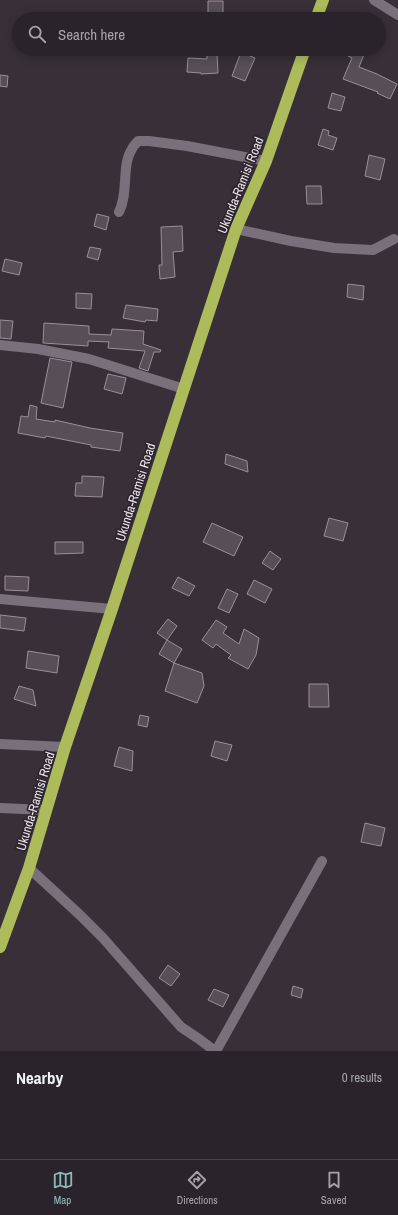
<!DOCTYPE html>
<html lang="en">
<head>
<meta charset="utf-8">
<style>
  :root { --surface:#2a232b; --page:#322b33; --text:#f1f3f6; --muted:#a5a4a9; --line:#464047; --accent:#8bbbb9 }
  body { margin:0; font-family:"Archivo Narrow",sans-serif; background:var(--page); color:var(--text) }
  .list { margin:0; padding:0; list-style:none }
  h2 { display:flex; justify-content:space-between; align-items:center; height:52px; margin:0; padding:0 16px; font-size:17px }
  h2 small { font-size:13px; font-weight:400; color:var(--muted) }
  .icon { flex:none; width:22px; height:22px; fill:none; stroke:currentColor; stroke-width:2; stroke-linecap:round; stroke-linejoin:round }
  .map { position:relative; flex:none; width:398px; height:1051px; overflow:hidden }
  .search { position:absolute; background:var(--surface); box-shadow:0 2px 10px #0003; left:12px; right:12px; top:12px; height:44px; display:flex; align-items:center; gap:10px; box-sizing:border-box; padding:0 14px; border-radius:22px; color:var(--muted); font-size:15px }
  .sheet { height:108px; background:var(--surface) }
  nav { display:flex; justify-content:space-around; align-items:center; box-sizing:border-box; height:56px; border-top:1px solid var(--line); background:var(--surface); font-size:11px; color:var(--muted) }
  nav a { display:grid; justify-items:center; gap:2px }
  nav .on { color:var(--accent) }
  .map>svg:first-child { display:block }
  .building { fill:#574e58; stroke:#9a8f9a }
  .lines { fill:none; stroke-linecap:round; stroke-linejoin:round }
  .minor { stroke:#7a707b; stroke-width:10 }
  .highway { stroke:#aebb5b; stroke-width:12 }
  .labels { text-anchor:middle; stroke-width:3.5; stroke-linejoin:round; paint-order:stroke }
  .street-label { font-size:13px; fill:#ebe5eb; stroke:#2e252e }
</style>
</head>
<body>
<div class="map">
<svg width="398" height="1051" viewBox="0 0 398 1051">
  <rect width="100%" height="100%" fill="#382f39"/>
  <path class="building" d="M208 1H223V14H208Z
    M351 49H358L365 52 359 67 377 74 397 84 390 99 377 93 378 92 343 79 352 58 348 56Z
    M207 52H217L218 73 201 74V73L187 72 188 58 207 59Z
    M241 52 255 58 245 81 232 76Z
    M0 75 8 76 7 87 0 86Z
    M332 93 345 97 341 111 328 108Z
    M323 129 329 131 328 135 337 138 333 150 318 145Z
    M369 155 385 159 380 180 365 176Z
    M306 186H321L322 204H307Z
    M97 214 109 217 106 230 94 226Z
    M182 226 183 251 173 252 175 277 160 279 159 265H162L161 227Z
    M90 247 101 249 98 260 87 257Z
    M5 259 22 263 19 275 2 271Z
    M348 284 364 286 363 300 347 297Z
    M76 293 92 294 91 309 76 308Z
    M126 305 158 309 157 321 146 320 145 322 123 318Z
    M0 320 13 321 11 339 0 338Z
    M44 323 89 326V334L111 335 112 329 144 331 143 344 161 350 160 352H154L148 371 139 368 145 351 108 348 109 342 88 341V346L43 343Z
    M50 358 72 362 63 408 41 403Z
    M108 374 126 378 122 394 104 389Z
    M30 405 37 407 36 419 55 422V420L90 428 123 433 120 451 91 447V445L46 436 45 438 18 433 21 416 28 417Z
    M226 454 247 461 248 472 225 464Z
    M82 476 104 477 102 497 75 496 76 483H82Z
    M329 518 348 523 343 541 324 536Z
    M212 523 243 537 234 556 203 542Z
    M55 542H83V553L55 554Z
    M270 551 281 559 273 570 262 563Z
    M5 576 29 577 28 591 5 590Z
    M178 577 195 586 189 596 172 588Z
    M254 580 272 589 265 603 247 594Z
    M227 589 238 594 229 613 218 608Z
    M0 615 26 618 24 631 0 628Z
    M168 619 177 626 167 640 157 633Z
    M216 620 227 627 223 633 239 644 244 629 259 638 256 655 248 669 228 658 231 655 216 644 213 648 202 640Z
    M167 640 182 649 174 663 159 654Z
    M28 651 59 656 57 673 26 668Z
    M174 663 202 673 204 686 197 703 165 691Z
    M309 684H328L329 707H309Z
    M19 686 33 690 36 706 14 699Z
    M140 715 149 717 147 727 138 725Z
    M215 741 232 745 227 761 211 756Z
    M119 747 133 751 132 771 114 766Z
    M365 823 385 828 381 846 361 842Z
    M168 965 180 974 171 986 159 978Z
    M293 986 303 989 301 998 291 995Z
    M214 989 229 995 223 1007 208 1000Z"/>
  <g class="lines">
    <path class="minor" d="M374 0 398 15
      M119 212C129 192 121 166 132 149 133 146 136 144 138 141H149L187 146 266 161
      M236 229 291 241 334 248 373 250 394 239
      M0 345 38 349 89 359 184 389
      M0 599 112 609
      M0 744 65 747
      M0 808 46 810
      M29 868 80 915 103 938 181 1027 199 1039 215 1051
      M216 1051 322 861"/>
    <path class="highway" d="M316 19 323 0
      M0 947 29 868 65 747 112 609 236 229 266 161 292 86 305 49"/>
  </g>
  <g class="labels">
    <g class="street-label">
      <text transform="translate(240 185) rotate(-68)" y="5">Ukunda-Ramisi Road</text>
      <text transform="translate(135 492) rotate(-72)" y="5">Ukunda-Ramisi Road</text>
      <text transform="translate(35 801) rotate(-73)" y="5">Ukunda-Ramisi Road</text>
    </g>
  </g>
</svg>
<div class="search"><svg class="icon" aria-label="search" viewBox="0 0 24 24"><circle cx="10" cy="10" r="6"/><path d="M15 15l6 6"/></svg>Search here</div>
</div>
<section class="sheet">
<h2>Nearby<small>0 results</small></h2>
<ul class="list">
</ul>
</section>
<nav>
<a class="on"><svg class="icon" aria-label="map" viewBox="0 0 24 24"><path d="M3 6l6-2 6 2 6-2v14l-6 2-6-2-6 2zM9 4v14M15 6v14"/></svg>Map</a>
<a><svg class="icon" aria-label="directions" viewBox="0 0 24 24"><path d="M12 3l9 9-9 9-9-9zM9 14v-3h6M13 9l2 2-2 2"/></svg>Directions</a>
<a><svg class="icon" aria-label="saved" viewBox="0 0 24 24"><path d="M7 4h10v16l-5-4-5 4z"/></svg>Saved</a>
</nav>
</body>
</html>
